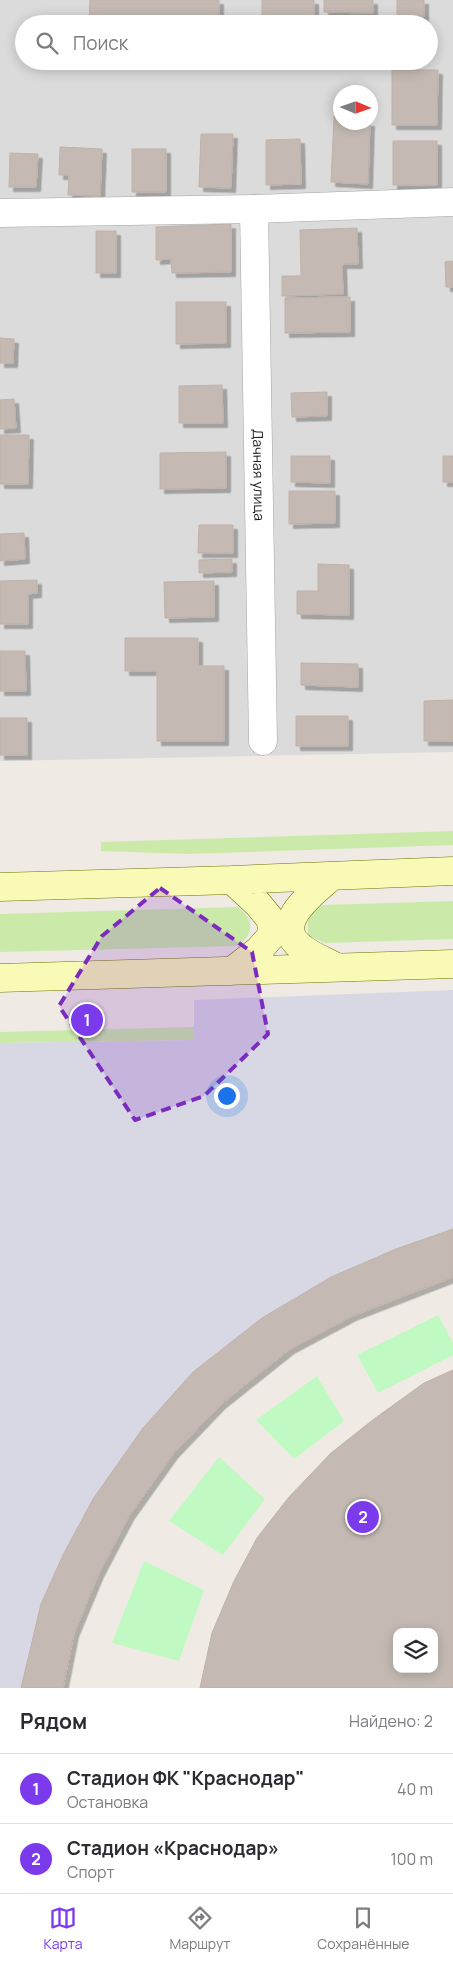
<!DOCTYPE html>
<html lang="ru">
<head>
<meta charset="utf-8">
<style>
  :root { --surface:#fff; --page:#f2f2f3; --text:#2b2b33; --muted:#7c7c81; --line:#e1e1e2; --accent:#7c3aed }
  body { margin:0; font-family:Manrope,sans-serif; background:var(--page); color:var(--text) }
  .controls { position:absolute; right:15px; bottom:15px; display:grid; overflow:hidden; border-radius:10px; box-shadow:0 2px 12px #0003 }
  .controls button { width:45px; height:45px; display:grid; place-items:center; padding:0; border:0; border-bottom:1px solid var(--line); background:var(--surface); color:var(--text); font:25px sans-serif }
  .compass { position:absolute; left:333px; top:85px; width:45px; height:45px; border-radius:50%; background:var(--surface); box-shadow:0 2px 12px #0003; rotate:92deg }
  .you { position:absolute; left:226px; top:1095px; width:18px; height:18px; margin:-12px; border:4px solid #fff; border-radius:50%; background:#1a73e8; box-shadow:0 0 0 8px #1a73e833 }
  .badge { display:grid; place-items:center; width:32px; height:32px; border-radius:50%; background:var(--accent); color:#fff; font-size:16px; font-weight:700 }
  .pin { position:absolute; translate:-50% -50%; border:2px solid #fff; box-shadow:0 1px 5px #0006 }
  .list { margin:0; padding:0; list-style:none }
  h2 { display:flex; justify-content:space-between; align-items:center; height:65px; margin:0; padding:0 20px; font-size:21px }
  h2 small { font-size:16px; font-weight:400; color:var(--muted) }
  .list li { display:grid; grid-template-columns:32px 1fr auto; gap:15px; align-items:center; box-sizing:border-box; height:70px; padding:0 20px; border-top:1px solid var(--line) }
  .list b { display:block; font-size:19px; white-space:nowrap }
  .list p { margin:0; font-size:16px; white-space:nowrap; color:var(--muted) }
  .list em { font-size:16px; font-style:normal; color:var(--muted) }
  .icon { flex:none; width:28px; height:28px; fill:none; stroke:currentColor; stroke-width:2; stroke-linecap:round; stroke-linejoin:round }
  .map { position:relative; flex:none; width:453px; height:1688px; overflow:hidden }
  .search { position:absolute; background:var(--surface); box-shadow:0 2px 12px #0003; left:15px; right:15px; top:15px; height:55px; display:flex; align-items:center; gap:12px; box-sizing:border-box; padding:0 18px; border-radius:28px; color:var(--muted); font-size:19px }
  .sheet { height:205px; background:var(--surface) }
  nav { display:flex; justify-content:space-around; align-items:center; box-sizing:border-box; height:70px; border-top:1px solid var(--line); background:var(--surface); font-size:14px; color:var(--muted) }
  nav a { display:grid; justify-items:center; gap:2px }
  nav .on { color:var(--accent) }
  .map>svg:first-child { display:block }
  .residential { fill:#dcdbdb; fill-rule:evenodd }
  .grass { fill:#cbeaa9 }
  .park { fill:#c0fac2 }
  .plaza { fill:#d8d8e5 }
  .building { fill:#c4bab3; stroke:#c1b1a6; fill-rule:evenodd; filter:url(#shadow) }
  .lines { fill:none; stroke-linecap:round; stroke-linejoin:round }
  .minor-casing { stroke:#a5a5a5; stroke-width:29 }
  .secondary-casing { stroke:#6e7703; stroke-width:29 }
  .minor { stroke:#fff; stroke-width:28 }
  .secondary { stroke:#f9fab6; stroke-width:28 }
  .marked { fill:#7b2cbf; fill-opacity:0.2; stroke:#7b2cbf; stroke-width:4; stroke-dasharray:10 6; stroke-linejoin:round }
  .labels { text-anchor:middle; stroke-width:4; stroke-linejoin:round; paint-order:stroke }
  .street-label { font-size:14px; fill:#1e1e1e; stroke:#fff }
</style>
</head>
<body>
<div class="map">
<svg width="453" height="1688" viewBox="0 0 453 1688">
  <defs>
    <filter id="shadow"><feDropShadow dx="4.5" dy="4.5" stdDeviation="0" flood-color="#0004"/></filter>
  </defs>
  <rect width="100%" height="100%" fill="#efebe4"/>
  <path class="residential" d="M0 0H453V752L0 761ZM24 24H429V61H24ZM340 92H370V122H340Z"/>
  <path class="grass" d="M453 831V845L188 854 101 851V842Z
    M453 901V939L325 943 308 935V914L323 905Z
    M238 907C255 919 254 935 237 946L0 952V914Z
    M194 1027V1040L0 1043V1032Z"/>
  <path class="park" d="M438 1315 453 1343V1355L378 1393 357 1355Z
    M317 1376 344 1421 294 1459 256 1420Z
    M219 1457 265 1499 223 1555 169 1521Z
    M144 1561 204 1590 179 1661 112 1643Z"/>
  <path class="plaza" d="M453 990V1229L396 1249 331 1277 262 1318 193 1372 143 1428 93 1499 63 1555 41 1604 21 1688H0V1043L194 1040V1000Z"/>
  <path class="building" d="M90 0H219V24H89Z
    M262 0H314V24H262Z
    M324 0H373V13L324 12Z
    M397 0H424V17H397Z
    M392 70H438L437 125H392Z
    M334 116H340V122H370L368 184 331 182Z
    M201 134H233L231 188 199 187Z
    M300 139 301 184 266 185V140Z
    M393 141H437V185H393Z
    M60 147 102 149 100 196 68 195 69 175H59Z
    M132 149H166V192H132Z
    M10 153 38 154 36 187H9Z
    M231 224V272L172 273 171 259 156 260V227Z
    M357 228 358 264H342L343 294 282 296V276H301L300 230Z
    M96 231H116V273H96Z
    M453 261V287H446L445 262Z
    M350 297V332L285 333V298Z
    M176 302H226V343L176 344Z
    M0 338 14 339 13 363H0Z
    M222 385 223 423H179V386Z
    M327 392V416L292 417 291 393Z
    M14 399 16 428 0 429V400Z
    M0 435H29L28 484H0Z
    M226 452V488L160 489V453Z
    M291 456H330V483L291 482Z
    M443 456H453V482H443Z
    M289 491H335V523L289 524Z
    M199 525H233V553H198Z
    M24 533 25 559 0 561V534Z
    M232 559V572L199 573V560Z
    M318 564 349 565V615L297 614V591H318Z
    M37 580V593L28 594V624H0V581Z
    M214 581V617L165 618 164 582Z
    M125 638H198V666H224V741H157V671H125Z
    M0 651H25L26 691H0Z
    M301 663 358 664V687L301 685Z
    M453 700V741H424V701Z
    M296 716H348V746H296Z
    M0 718H27V755H0Z
    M453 1229V1277L352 1316 290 1349 221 1404 173 1454 129 1516 99 1573 74 1633 63 1688H21L41 1604 63 1555 93 1499 143 1428 193 1372 262 1318 331 1277 396 1249Z
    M453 1370V1688H200L212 1633 234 1581 257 1538 289 1497 331 1453 374 1419 424 1383ZM397 1632H434V1669H397Z"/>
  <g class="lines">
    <defs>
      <g id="minor">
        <path id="s1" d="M254 209 263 741"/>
        <path d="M0 213 254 209 453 202"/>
      </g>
      <path id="secondary" d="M332 876C314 892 269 924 302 948 312 956 325 961 336 967
        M0 887 232 880 453 871
        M232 971 259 950 272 935 271 920 258 904 232 880
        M0 978 453 964"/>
    </defs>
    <use href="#minor" class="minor-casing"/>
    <use href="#secondary" class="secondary-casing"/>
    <use href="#minor" class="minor"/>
    <use href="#secondary" class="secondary"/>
  </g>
  <path class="marked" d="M160 888 252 952 268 1034 204 1096 135 1120 59 1006 102 936Z"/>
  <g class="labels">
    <g class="street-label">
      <text dy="5" stroke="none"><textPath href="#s1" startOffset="266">Дачная улица</textPath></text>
    </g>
  </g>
</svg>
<div class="controls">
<button><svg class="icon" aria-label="layers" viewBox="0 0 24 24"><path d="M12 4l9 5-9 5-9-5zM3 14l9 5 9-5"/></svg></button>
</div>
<svg class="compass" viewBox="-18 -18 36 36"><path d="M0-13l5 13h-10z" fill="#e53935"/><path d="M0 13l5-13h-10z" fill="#7c7c81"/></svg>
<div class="you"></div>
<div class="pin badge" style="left:87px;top:1020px">1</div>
<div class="pin badge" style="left:363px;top:1517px">2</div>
<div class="search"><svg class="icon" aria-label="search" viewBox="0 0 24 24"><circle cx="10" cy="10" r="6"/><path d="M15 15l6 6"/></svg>Поиск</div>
</div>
<section class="sheet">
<h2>Рядом<small>Найдено: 2</small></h2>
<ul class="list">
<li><span class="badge">1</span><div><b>Стадион ФК &quot;Краснодар&quot;</b><p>Остановка</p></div><em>40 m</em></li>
<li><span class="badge">2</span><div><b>Стадион «Краснодар»</b><p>Спорт</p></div><em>100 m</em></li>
</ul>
</section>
<nav>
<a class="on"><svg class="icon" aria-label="map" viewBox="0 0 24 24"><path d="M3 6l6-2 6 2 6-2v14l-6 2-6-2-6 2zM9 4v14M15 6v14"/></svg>Карта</a>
<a><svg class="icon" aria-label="directions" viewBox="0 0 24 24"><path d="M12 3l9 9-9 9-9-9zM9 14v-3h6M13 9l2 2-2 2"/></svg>Маршрут</a>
<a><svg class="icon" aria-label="saved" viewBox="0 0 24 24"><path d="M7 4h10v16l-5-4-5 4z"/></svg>Сохранённые</a>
</nav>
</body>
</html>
